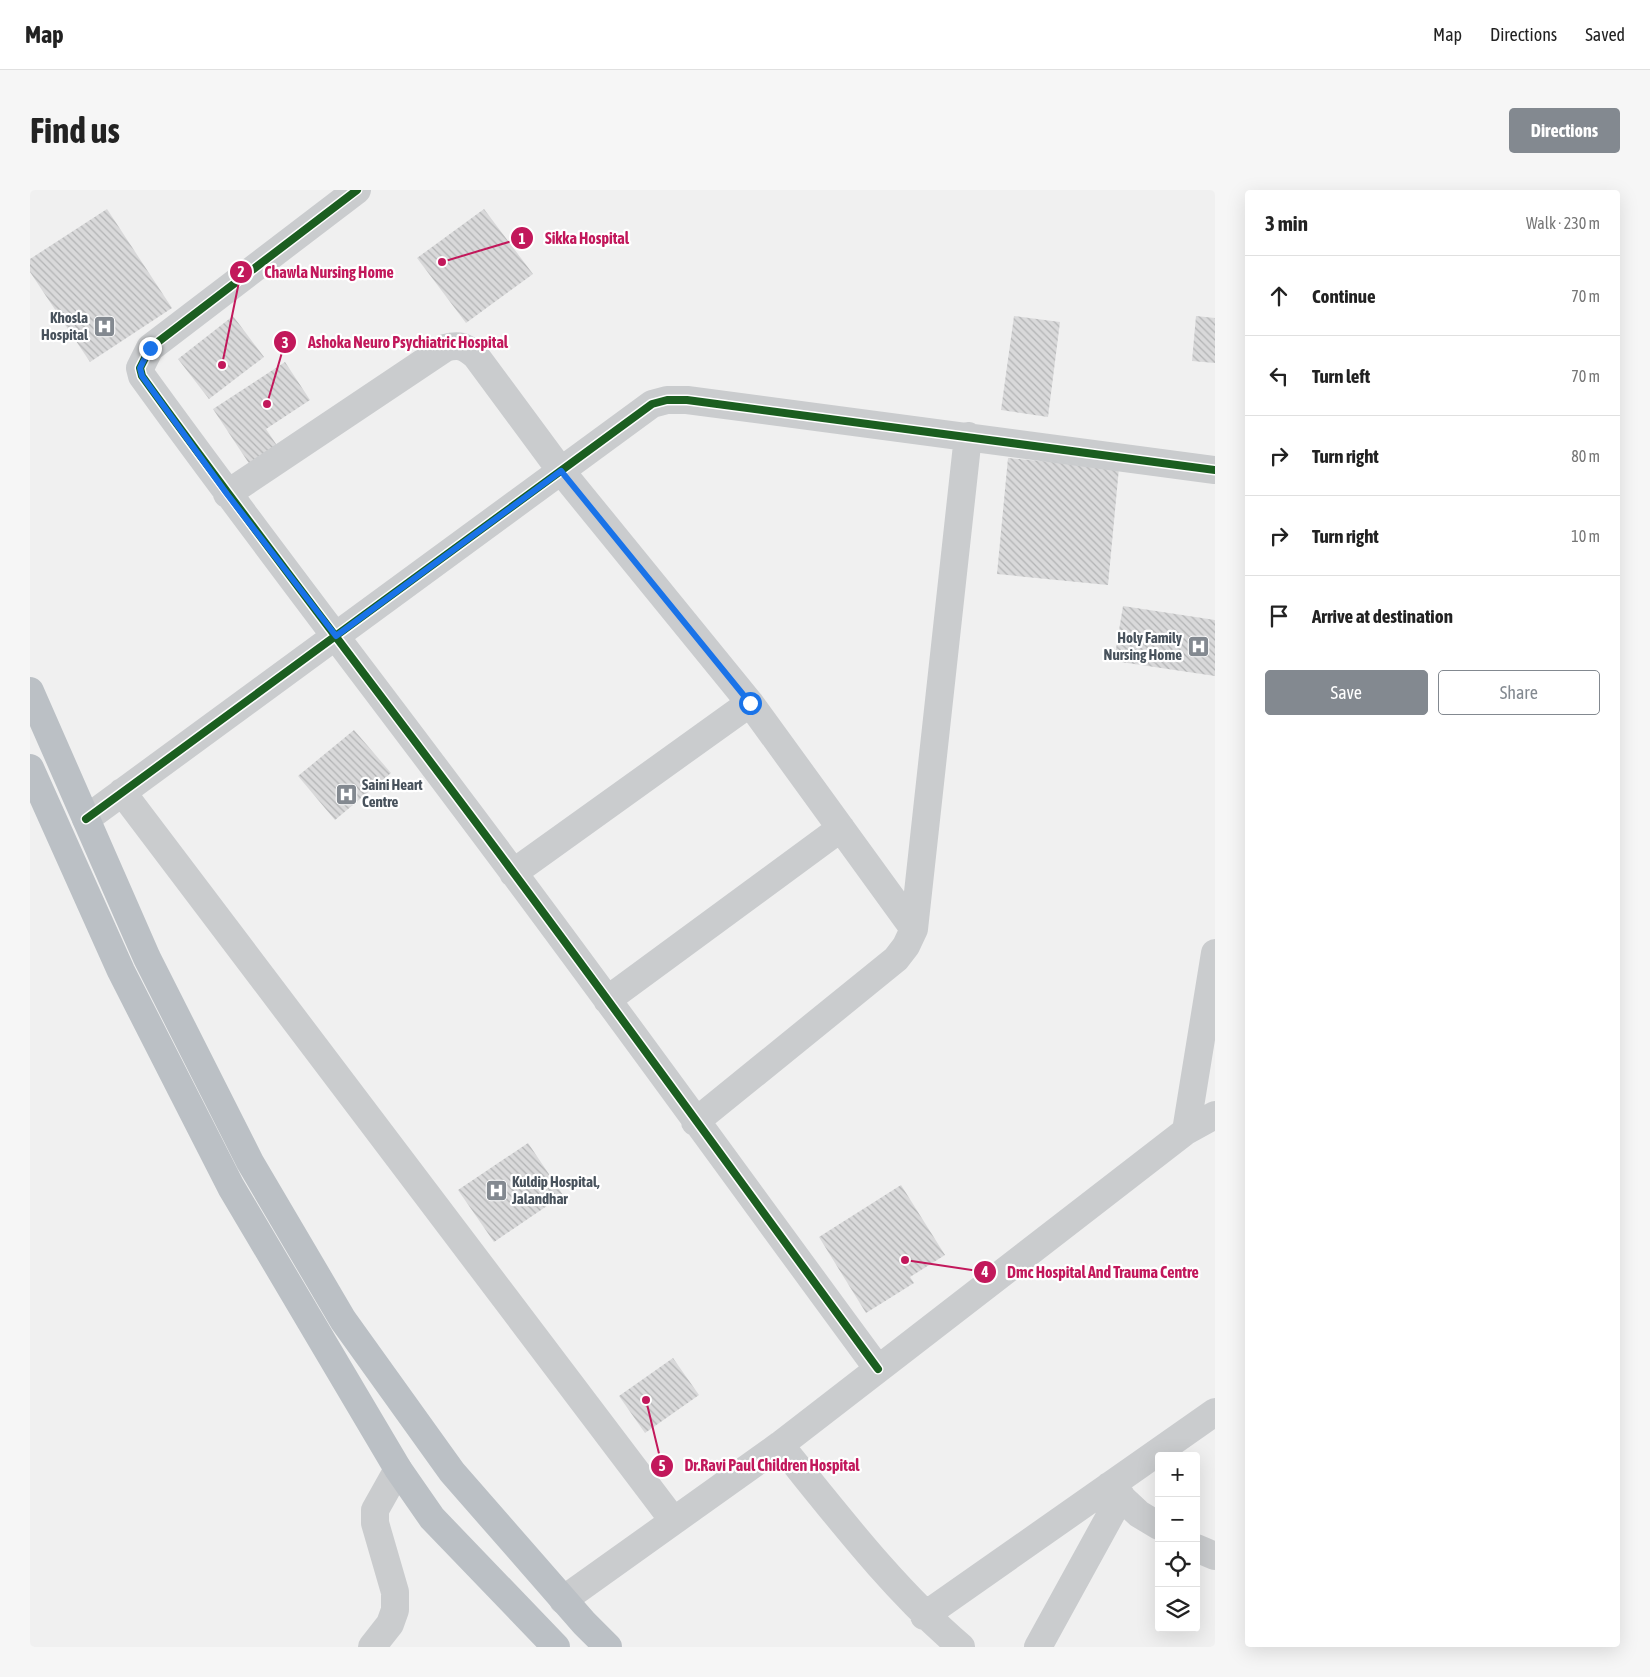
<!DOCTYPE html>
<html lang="en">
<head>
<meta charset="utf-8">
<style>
  :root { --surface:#fff; --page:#f6f6f6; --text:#222; --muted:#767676; --line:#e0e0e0; --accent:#838990 }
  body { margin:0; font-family:"Asap Condensed",sans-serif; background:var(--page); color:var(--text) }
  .controls { position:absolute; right:15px; bottom:15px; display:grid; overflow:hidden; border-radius:5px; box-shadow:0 5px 20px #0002 }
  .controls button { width:45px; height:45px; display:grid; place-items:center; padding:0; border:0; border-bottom:1px solid var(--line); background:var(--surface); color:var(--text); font:25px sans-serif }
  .stop { position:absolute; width:15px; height:15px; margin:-11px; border:4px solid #1a73e8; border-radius:50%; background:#fff }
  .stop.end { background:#1a73e8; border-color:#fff; box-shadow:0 1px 5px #0008 }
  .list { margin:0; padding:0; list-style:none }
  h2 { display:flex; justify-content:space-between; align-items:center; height:65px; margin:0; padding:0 20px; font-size:21px }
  h2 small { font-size:16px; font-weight:400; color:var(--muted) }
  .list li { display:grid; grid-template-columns:32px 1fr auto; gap:15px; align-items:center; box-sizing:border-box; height:80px; padding:0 20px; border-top:1px solid var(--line) }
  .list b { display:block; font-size:19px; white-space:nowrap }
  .list em { font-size:16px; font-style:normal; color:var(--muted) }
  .actions { display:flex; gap:10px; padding:15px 20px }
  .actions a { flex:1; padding:11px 0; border:1px solid var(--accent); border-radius:5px; text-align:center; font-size:18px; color:var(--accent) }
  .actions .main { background:var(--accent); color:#fff }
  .icon { flex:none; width:28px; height:28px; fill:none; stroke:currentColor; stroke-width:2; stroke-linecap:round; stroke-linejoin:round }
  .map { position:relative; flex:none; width:1185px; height:1457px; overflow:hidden; border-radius:5px }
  header { display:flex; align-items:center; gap:30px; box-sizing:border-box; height:70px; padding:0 25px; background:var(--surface); border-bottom:1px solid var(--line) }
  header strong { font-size:24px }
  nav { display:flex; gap:28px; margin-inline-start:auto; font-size:18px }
  .intro { display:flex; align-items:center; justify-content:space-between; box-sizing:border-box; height:120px; padding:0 30px }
  h1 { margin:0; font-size:35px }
  .button { padding:12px 22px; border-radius:5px; background:var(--accent); color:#fff; font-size:18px; font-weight:700 }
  main { display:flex; gap:30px; padding:0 30px }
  aside { flex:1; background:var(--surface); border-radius:5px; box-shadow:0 5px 20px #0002 }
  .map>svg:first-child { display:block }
  .building { fill:url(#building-back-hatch) }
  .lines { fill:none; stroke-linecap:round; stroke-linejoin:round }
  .minor { stroke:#caccce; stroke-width:28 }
  .highway { stroke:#bbc0c5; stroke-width:28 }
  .cycleway-casing { stroke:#fff; stroke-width:11 }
  .cycleway { stroke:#1b5e20; stroke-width:8 }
  .route { stroke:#1a73e8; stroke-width:6 }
  .labels { text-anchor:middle; stroke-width:4.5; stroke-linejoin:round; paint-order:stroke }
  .poi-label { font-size:15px; font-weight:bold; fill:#48525c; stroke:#fff; text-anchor:end }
  .leader { fill:none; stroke:#c2185b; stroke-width:2 }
  .callout-dot { fill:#c2185b; stroke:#fff; stroke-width:2 }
  .mark-label { font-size:15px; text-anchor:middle; font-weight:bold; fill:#fff }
  .callout-label { font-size:16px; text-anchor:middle; font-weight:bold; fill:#c2185b; stroke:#fff; stroke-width:4.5; stroke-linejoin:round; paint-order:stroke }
</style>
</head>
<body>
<header>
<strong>Map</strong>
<nav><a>Map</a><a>Directions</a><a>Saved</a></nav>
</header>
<div class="intro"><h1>Find us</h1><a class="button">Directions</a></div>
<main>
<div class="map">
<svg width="1185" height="1457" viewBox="0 0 1185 1457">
  <defs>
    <pattern id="building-back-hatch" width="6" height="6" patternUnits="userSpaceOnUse" patternTransform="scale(1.25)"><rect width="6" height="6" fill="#d9d9da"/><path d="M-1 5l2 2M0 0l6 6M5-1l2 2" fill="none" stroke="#b2b3b4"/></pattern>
  </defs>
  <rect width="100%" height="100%" fill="#f0f0f0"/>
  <path class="building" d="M77 19 142 118 60 172 0 82V69Z
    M454 19 503 84 436 133 387 68Z
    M203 126 234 167 179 209 148 169Z
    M984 126 1030 132 1018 227 971 220Z
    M1166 126 1185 128V173L1162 171Z
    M255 172 280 210 236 239 250 260 222 278 183 219Z
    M978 268 1089 278 1078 395 967 384Z
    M1093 416 1185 430V486L1084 471Z
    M324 540 361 583 305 630 268 586Z
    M498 953 533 1005 464 1052 428 1000Z
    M871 995 915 1065 880 1087 884 1093 836 1123 789 1047Z
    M643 1168 669 1205 615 1243 589 1206Z"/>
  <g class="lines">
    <path class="minor" d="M327 0 120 158 110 178 112 186C232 352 358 514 480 678 604 844 725 1012 848 1179
      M197 304 415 158C429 154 435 156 446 166L531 281 720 513 884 739
      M92 602 643 1330
      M56 629 622 214 637 210H657L1185 280
      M483 683 720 513
      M577 810 811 638
      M665 932 866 769 876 756 884 739 938 246
      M1156 941 1185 763
      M750 1255C807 1325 862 1398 931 1457
      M1079 1296 1109 1324 1129 1336
      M1166 1358 1185 1366
      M533 1410 750 1255 1156 941 1185 925
      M894 1426 1185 1222
      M342 1457 360 1434 365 1420V1402L345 1333V1320L368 1279
      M1008 1457 1091 1306"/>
    <path class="highway" d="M0 501 117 768 220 972 313 1130 422 1282 554 1433 578 1457
      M0 578 91 781 201 997 368 1279 402 1328 526 1457"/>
    <defs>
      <path id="cycleway" d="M327 0 120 158 110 178 112 186C232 352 358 514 480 678 604 844 725 1012 848 1179
        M56 629 622 214 637 210H657L1185 280"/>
    </defs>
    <use href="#cycleway" class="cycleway-casing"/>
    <use href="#cycleway" class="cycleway"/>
  </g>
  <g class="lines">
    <path class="route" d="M120 158 110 178 112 186 197 304 306 446 531 281 720 513"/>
  </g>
  <defs>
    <symbol id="hospital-square" viewBox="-11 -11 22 22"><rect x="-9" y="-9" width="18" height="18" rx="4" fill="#838990" stroke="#fff"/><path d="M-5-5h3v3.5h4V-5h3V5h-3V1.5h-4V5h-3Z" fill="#fff"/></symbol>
  </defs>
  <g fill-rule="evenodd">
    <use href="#hospital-square" x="62" y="124" width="25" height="25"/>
    <use href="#hospital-square" x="1156" y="444" width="25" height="25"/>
    <use href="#hospital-square" x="304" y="592" width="25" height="25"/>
    <use href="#hospital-square" x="454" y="988" width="25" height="25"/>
  </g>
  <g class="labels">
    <g class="poi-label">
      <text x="58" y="133">Khosla<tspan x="58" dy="17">Hospital</tspan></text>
      <text x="1152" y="453">Holy Family<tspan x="1152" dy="17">Nursing Home</tspan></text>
      <text x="332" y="600" text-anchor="start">Saini Heart<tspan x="332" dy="17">Centre</tspan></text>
      <text x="482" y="997" text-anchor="start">Kuldip Hospital,<tspan x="482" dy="17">Jalandhar</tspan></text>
    </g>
  </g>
  <path class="leader" d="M412 72L492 48M192 175L211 82M237 214L255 152M875 1070L955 1082M616 1210L632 1276"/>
  <g class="callout-dot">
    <circle cx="412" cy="72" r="5"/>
    <circle cx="192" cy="175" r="5"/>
    <circle cx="237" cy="214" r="5"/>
    <circle cx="875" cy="1070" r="5"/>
    <circle cx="616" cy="1210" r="5"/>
    <circle cx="492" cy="48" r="12"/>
    <circle cx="211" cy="82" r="12"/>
    <circle cx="255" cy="152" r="12"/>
    <circle cx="955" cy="1082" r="12"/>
    <circle cx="632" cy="1276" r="12"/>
  </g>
  <g class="mark-label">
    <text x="492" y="54">1</text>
    <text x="211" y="87">2</text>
    <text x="255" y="158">3</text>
    <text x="955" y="1087">4</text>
    <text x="632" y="1281">5</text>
  </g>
  <g class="callout-label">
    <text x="557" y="54">Sikka Hospital</text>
    <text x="299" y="88">Chawla Nursing Home</text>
    <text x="378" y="158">Ashoka Neuro Psychiatric Hospital</text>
    <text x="1073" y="1088">Dmc Hospital And Trauma Centre</text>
    <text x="742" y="1281">Dr.Ravi Paul Children Hospital</text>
  </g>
</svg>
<div class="controls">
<button>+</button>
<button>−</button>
<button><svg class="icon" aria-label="locate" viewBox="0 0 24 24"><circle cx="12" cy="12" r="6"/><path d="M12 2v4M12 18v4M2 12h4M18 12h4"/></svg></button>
<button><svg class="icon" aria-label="layers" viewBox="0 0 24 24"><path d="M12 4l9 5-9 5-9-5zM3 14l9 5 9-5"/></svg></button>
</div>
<div class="stop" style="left:720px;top:513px"></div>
<div class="stop end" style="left:120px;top:158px"></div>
</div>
<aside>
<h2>3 min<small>Walk · 230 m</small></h2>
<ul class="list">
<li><svg class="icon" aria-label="ahead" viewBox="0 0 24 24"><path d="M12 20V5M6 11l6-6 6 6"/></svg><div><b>Continue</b></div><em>70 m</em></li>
<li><svg class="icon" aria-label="left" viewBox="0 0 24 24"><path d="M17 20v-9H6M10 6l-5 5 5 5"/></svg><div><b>Turn left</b></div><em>70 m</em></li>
<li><svg class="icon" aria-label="right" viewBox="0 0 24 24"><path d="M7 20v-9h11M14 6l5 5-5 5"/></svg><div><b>Turn right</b></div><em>80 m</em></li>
<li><svg class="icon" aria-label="right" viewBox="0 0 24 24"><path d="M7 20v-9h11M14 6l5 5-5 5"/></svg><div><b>Turn right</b></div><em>10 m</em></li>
<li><svg class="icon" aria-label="arrive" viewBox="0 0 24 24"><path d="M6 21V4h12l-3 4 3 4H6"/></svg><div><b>Arrive at destination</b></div></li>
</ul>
<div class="actions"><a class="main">Save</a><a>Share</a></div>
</aside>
</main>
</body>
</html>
